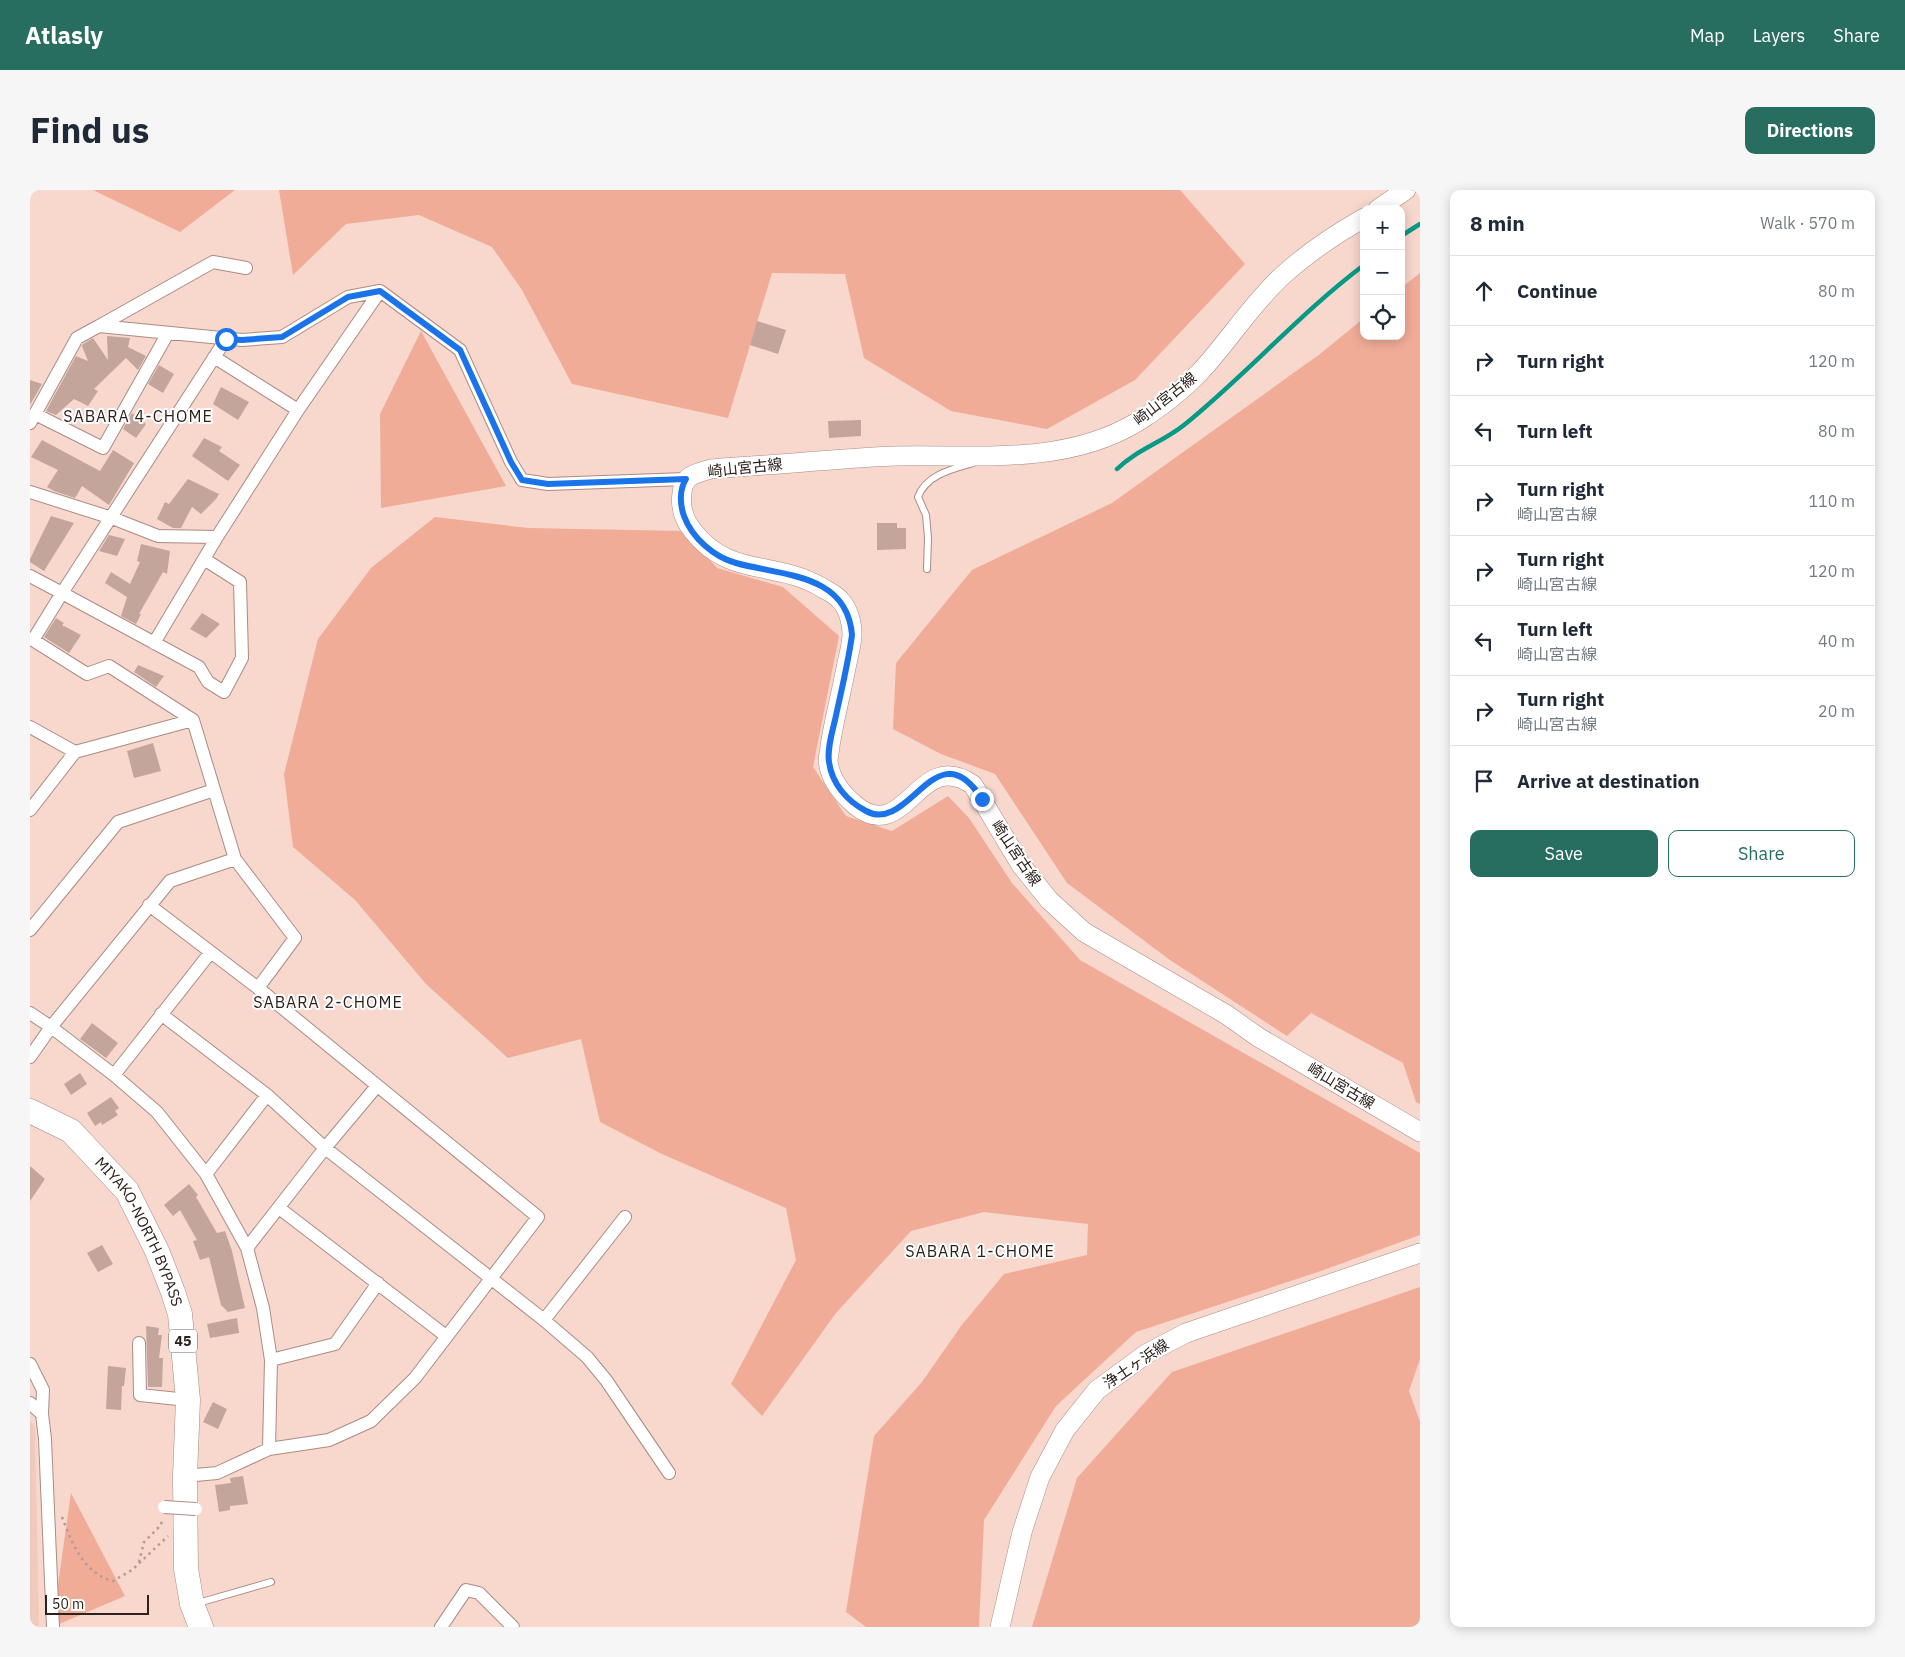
<!DOCTYPE html>
<html lang="en">
<head>
<meta charset="utf-8">
<style>
  :root { --surface:#fff; --page:#f6f6f7; --text:#1f2937; --muted:#747a83; --line:#e0e1e3; --accent:#276d60 }
  body { margin:0; font-family:"IBM Plex Sans","Noto Sans JP",sans-serif; background:var(--page); color:var(--text) }
  .controls { position:absolute; right:15px; top:15px; display:grid; overflow:hidden; border-radius:10px; box-shadow:0 2px 12px #0003 }
  .controls button { width:45px; height:45px; display:grid; place-items:center; padding:0; border:0; border-bottom:1px solid var(--line); background:var(--surface); color:var(--text); font:25px sans-serif }
  .scale { position:absolute; left:15px; bottom:12px; width:104px; box-sizing:border-box; padding-left:5px; border:2px solid #2c211d; border-top:0; font-size:14px; line-height:18px; white-space:nowrap; color:#2c211d; -webkit-text-stroke:4px #fff; paint-order:stroke }
  .stop { position:absolute; width:15px; height:15px; margin:-11px; border:4px solid #1a73e8; border-radius:50%; background:#fff }
  .stop.end { background:#1a73e8; border-color:#fff; box-shadow:0 1px 5px #0008 }
  .list { margin:0; padding:0; list-style:none }
  h2 { display:flex; justify-content:space-between; align-items:center; height:65px; margin:0; padding:0 20px; font-size:21px }
  h2 small { font-size:16px; font-weight:400; color:var(--muted) }
  .list li { display:grid; grid-template-columns:32px 1fr auto; gap:15px; align-items:center; box-sizing:border-box; height:70px; padding:0 20px; border-top:1px solid var(--line) }
  .list b { display:block; font-size:19px; white-space:nowrap }
  .list p { margin:0; font-size:16px; white-space:nowrap; color:var(--muted) }
  .list em { font-size:16px; font-style:normal; color:var(--muted) }
  .actions { display:flex; gap:10px; padding:15px 20px }
  .actions a { flex:1; padding:11px 0; border:1px solid var(--accent); border-radius:10px; text-align:center; font-size:18px; color:var(--accent) }
  .actions .main { background:var(--accent); color:#fff }
  .icon { flex:none; width:28px; height:28px; fill:none; stroke:currentColor; stroke-width:2; stroke-linecap:round; stroke-linejoin:round }
  .map { position:relative; flex:none; width:1390px; height:1437px; overflow:hidden; border-radius:10px }
  header { display:flex; align-items:center; gap:30px; box-sizing:border-box; height:70px; padding:0 25px; background:var(--accent); color:#fff }
  header strong { font-size:24px }
  nav { display:flex; gap:28px; margin-inline-start:auto; font-size:18px }
  .intro { display:flex; align-items:center; justify-content:space-between; box-sizing:border-box; height:120px; padding:0 30px }
  h1 { margin:0; font-size:35px }
  .button { padding:12px 22px; border-radius:10px; background:var(--accent); color:#fff; font-size:18px; font-weight:700 }
  main { display:flex; gap:30px; padding:0 30px }
  aside { flex:1; background:var(--surface); border-radius:10px; box-shadow:0 2px 12px #0003 }
  .map>svg:first-child { display:block }
  .built { fill:#f1cabd }
  .green { fill:#f0ac97 }
  .lines { fill:none; stroke-linecap:round; stroke-linejoin:round }
  .stream { stroke:#049a86; stroke-width:4.5 }
  .building { fill:#c4a59c }
  .lane-casing { stroke:#aa8c83; stroke-width:8 }
  .street-casing { stroke:#aa8c83; stroke-width:14 }
  .secondary-casing { stroke:#aa8c83; stroke-width:20 }
  .highway-casing { stroke:#aa8c83; stroke-width:25 }
  .path { stroke:#b49b93; stroke-width:2.5; stroke-dasharray:2.5 4; stroke-linecap:butt }
  .lane { stroke:#fff; stroke-width:6 }
  .street { stroke:#fff; stroke-width:12 }
  .secondary { stroke:#fff; stroke-width:19 }
  .highway { stroke:#fff; stroke-width:24 }
  .street-bridge-casing { stroke:#aa8c83; stroke-width:14; stroke-linecap:butt }
  .street-bridge { stroke:#fff; stroke-width:12 }
  .route { stroke:#1a73e8; stroke-width:6 }
  .labels { text-anchor:middle; stroke-width:4; stroke-linejoin:round; paint-order:stroke }
  .shield { fill:#fff; stroke:#6b6461; stroke-width:1 }
  .shield-label { font-size:14px; font-weight:bold; fill:#2c211d }
  .street-label { font-size:15px; fill:#2c211d; stroke:#fff }
  .neighbourhood-label { font-size:16px; letter-spacing:1px; fill:#2c211d; stroke:#fff }
</style>
</head>
<body>
<header>
<strong>Atlasly</strong>
<nav><a>Map</a><a>Layers</a><a>Share</a></nav>
</header>
<div class="intro"><h1>Find us</h1><a class="button">Directions</a></div>
<main>
<div class="map">
<svg width="1390" height="1437" viewBox="0 0 1390 1437">
  <rect width="100%" height="100%" fill="#f8d7cd"/>
  <path class="built" d="M0 1230 5 1237 9 1437H0Z"/>
  <path class="green" d="M63 0H205L150 42Z
    M249 0H1150L1215 74 1105 190 1017 239 921 221 834 168 815 84 742 83 698 228 542 194 492 100 462 57 389 25 316 34 263 85Z
    M1390 83V914L1386 912 1373 873 1281 823 1257 846 1140 770 1037 693 965 584 911 564 863 539 866 473 942 380 1082 313 1290 164 1334 128V146H1371V98Z
    M391 141 476 296 351 318 350 224Z
    M405 327 498 338 654 341 687 378 753 397 809 446 783 577 816 626 862 641 918 606 939 628 982 693 1050 770 1390 963V1045L1288 1082 1106 1142 1026 1216 954 1330 949 1437H836L816 1422 844 1246 892 1192 931 1136 974 1084 1057 1065 1058 1034 954 1022 881 1041 806 1123 732 1226 701 1194 766 1070 756 1018 632 964 570 932 551 849 478 868 396 794 325 710 263 657 254 584 288 449 341 378Z
    M1390 1097V1169L1379 1201 1390 1232V1437H1002L1047 1288 1142 1182Z
    M41 1303 95 1406 22 1437Z"/>
  <g class="lines">
    <path class="stream" d="M1371 46 1390 34
      M1087 279C1106 260 1133 252 1154 235 1216 185 1270 123 1334 75"/>
  </g>
  <path class="building" d="M727 131 756 140 748 164 720 155Z
    M77 146 100 148 98 157 116 166 108 180 96 168 64 199 68 201 58 216 44 209 26 225 16 221 46 166 58 171 52 156 53 154 63 148 78 170Z
    M129 175 144 184 133 203 118 194Z
    M0 190 12 194 0 215Z
    M191 197 219 212 208 230 183 214Z
    M102 223 116 234 106 248 93 239Z
    M831 230V246L799 248 798 231Z
    M174 248 192 257 189 261 210 275 198 291 162 266Z
    M12 250 70 281 83 260 104 273 79 315 52 296 45 308 24 301 17 297 28 280 1 267Z
    M158 289 189 304 186 309 171 324 162 317 151 338H143L127 329 135 312 139 314Z
    M21 326 44 333 14 381 0 372V369Z
    M847 333H867V338H876V359L847 360Z
    M79 345 95 349 87 366 69 361Z
    M111 354 140 361 137 384 133 382 109 424H111L106 434 91 426 97 407 75 393 81 382 100 394 110 372 107 371Z
    M172 423 190 434 176 448 160 439Z
    M26 428 34 433 32 435 51 445 39 463 14 447Z
    M108 475 134 486 126 497 104 482Z
    M123 553 131 581 104 588 97 561Z
    M62 833 88 853 76 868 50 849Z
    M50 883 57 894 41 905 34 894Z
    M81 907 89 918 85 921 88 925 72 935 71 932 65 936 57 923Z
    M0 976 15 989 0 1011Z
    M159 994 168 1005 166 1007 187 1043 195 1041 202 1061 215 1118 198 1122 191 1115 179 1067 170 1070 163 1051 167 1050 150 1020 143 1026 134 1015Z
    M72 1055 83 1074 68 1082 57 1063Z
    M207 1128 209 1143 180 1148 177 1134Z
    M116 1136 129 1138 128 1145H132L129 1168H133L132 1197H118Z
    M78 1176 96 1178 94 1196H92L91 1220 76 1219Z
    M183 1212 197 1219 188 1239 173 1232Z
    M213 1286 218 1314 200 1316V1320L189 1322 185 1295 201 1293 200 1288Z"/>
  <g class="lines">
    <defs>
      <path id="lane" d="M897 379 898 348 896 325 888 307C896 285 922 279 943 273
        M168 1413 241 1392"/>
      <path id="street" d="M69 136 183 72 216 78
        M184 167 268 220
        M5 224 73 258 138 143
        M0 233 47 148 69 136 212 150 252 147 318 107 350 101 430 160 481 272 492 290 518 294 656 289
        M0 302 82 328 128 346 187 347
        M174 369 210 392 212 468 194 502 178 492 169 477 32 403 3 450 57 484 79 476 163 530 205 669 265 748 228 798
        M0 386 32 403 196 149
        M124 453 187 347 268 220 350 101
        M0 537 45 562
        M0 620 45 562 163 530
        M119 715 228 798 508 1027 385 1188 341 1231 299 1250 239 1259 187 1283 155 1286
        M0 740 88 632 184 600
        M0 823 21 837 84 885 127 922 176 984 217 1058 233 1118 241 1170 239 1259
        M131 824 237 905 295 958 514 1130 557 1167 576 1190 639 1283
        M0 867 21 837 140 691 205 669
        M84 885 180 763
        M176 984 237 905
        M249 1018 416 1146
        M217 1058 295 958 347 896
        M514 1130 595 1027
        M109 1153 110 1205 158 1210
        M241 1170 305 1154 348 1093
        M0 1174 13 1200 12 1224
        M0 1213 12 1224 15 1249 23 1437
        M411 1437 436 1400 449 1403 483 1437"/>
      <path id="secondary" d="M1348 19 1376 0
        M1334 28C1304 45 1276 64 1251 87 1220 116 1198 152 1170 182 1155 198 1136 213 1118 225 1044 277 950 264 865 266 835 267 805 270 775 272 743 275 712 276 681 279 665 284 653 285 652 303 650 317 654 330 663 341 699 388 745 370 791 397 797 401 805 404 810 410 818 418 822 432 822 444 822 455 818 467 816 478 811 504 804 530 800 556 800 560 798 566 798 571 800 589 812 604 825 615 876 657 888 556 943 595L991 675 1019 710 1054 742 1197 825 1228 847 1390 942
        M970 1437 992 1342 1010 1287 1035 1240 1067 1200 1116 1164 1156 1143 1390 1063"/>
      <g id="highway">
        <path id="s1" d="M0 921 41 941 97 1001 127 1061 143 1102 150 1124 158 1210 155 1286 156 1379 162 1414 171 1437"/>
      </g>
    </defs>
    <use href="#lane" class="lane-casing"/>
    <use href="#street" class="street-casing"/>
    <use href="#secondary" class="secondary-casing"/>
    <use href="#highway" class="highway-casing"/>
    <path class="path" d="M32 1327C42 1353 53 1383 83 1391L102 1380 138 1346
      M109 1372 114 1352 131 1335 132 1330"/>
    <use href="#lane" class="lane"/>
    <use href="#street" class="street"/>
    <use href="#secondary" class="secondary"/>
    <use href="#highway" class="highway"/>
    <defs>
      <path id="street-bridge" d="M134 1317 166 1319"/>
    </defs>
    <use href="#street-bridge" class="street-bridge-casing"/>
    <use href="#street-bridge" class="street-bridge"/>
  </g>
  <g class="lines">
    <path class="route" d="M196 149 212 150 252 147 318 107 350 101 430 160 481 272 492 290 518 294 656 289C649 300 650 315 654 326 662 348 684 367 706 373 752 386 817 383 822 445 818 474 811 502 805 530 802 543 797 559 799 572 802 594 817 611 836 621 880 645 906 537 952 609"/>
  </g>
  <g class="labels">
    <rect class="shield" x="139" y="1139.5" width="28" height="23" rx="4"/>
    <g class="shield-label">
      <text x="153" y="1156">45</text>
    </g>
    <g class="street-label">
      <text transform="translate(1135 209) rotate(-38)" y="5">崎山宮古線</text>
      <text transform="translate(715 278) rotate(-6)" y="5">崎山宮古線</text>
      <text transform="translate(986 663) rotate(56)" y="5">崎山宮古線</text>
      <text transform="translate(1311 896) rotate(31)" y="5">崎山宮古線</text>
      <text dy="5" stroke="none"><textPath href="#s1" startOffset="169">MIYAKO-NORTH BYPASS</textPath></text>
      <text transform="translate(1106 1174) rotate(-34)" y="5">浄土ヶ浜線</text>
    </g>
    <g class="neighbourhood-label">
      <text x="108" y="232">SABARA 4-CHOME</text>
      <text x="298" y="818">SABARA 2-CHOME</text>
      <text x="950" y="1067">SABARA 1-CHOME</text>
    </g>
  </g>
</svg>
<div class="controls">
<button>+</button>
<button>−</button>
<button><svg class="icon" aria-label="locate" viewBox="0 0 24 24"><circle cx="12" cy="12" r="6"/><path d="M12 2v4M12 18v4M2 12h4M18 12h4"/></svg></button>
</div>
<div class="scale">50 m</div>
<div class="stop" style="left:196px;top:149px"></div>
<div class="stop end" style="left:952px;top:609px"></div>
</div>
<aside>
<h2>8 min<small>Walk · 570 m</small></h2>
<ul class="list">
<li><svg class="icon" aria-label="ahead" viewBox="0 0 24 24"><path d="M12 20V5M6 11l6-6 6 6"/></svg><div><b>Continue</b></div><em>80 m</em></li>
<li><svg class="icon" aria-label="right" viewBox="0 0 24 24"><path d="M7 20v-9h11M14 6l5 5-5 5"/></svg><div><b>Turn right</b></div><em>120 m</em></li>
<li><svg class="icon" aria-label="left" viewBox="0 0 24 24"><path d="M17 20v-9H6M10 6l-5 5 5 5"/></svg><div><b>Turn left</b></div><em>80 m</em></li>
<li><svg class="icon" aria-label="right" viewBox="0 0 24 24"><path d="M7 20v-9h11M14 6l5 5-5 5"/></svg><div><b>Turn right</b><p>崎山宮古線</p></div><em>110 m</em></li>
<li><svg class="icon" aria-label="right" viewBox="0 0 24 24"><path d="M7 20v-9h11M14 6l5 5-5 5"/></svg><div><b>Turn right</b><p>崎山宮古線</p></div><em>120 m</em></li>
<li><svg class="icon" aria-label="left" viewBox="0 0 24 24"><path d="M17 20v-9H6M10 6l-5 5 5 5"/></svg><div><b>Turn left</b><p>崎山宮古線</p></div><em>40 m</em></li>
<li><svg class="icon" aria-label="right" viewBox="0 0 24 24"><path d="M7 20v-9h11M14 6l5 5-5 5"/></svg><div><b>Turn right</b><p>崎山宮古線</p></div><em>20 m</em></li>
<li><svg class="icon" aria-label="arrive" viewBox="0 0 24 24"><path d="M6 21V4h12l-3 4 3 4H6"/></svg><div><b>Arrive at destination</b></div></li>
</ul>
<div class="actions"><a class="main">Save</a><a>Share</a></div>
</aside>
</main>
</body>
</html>
